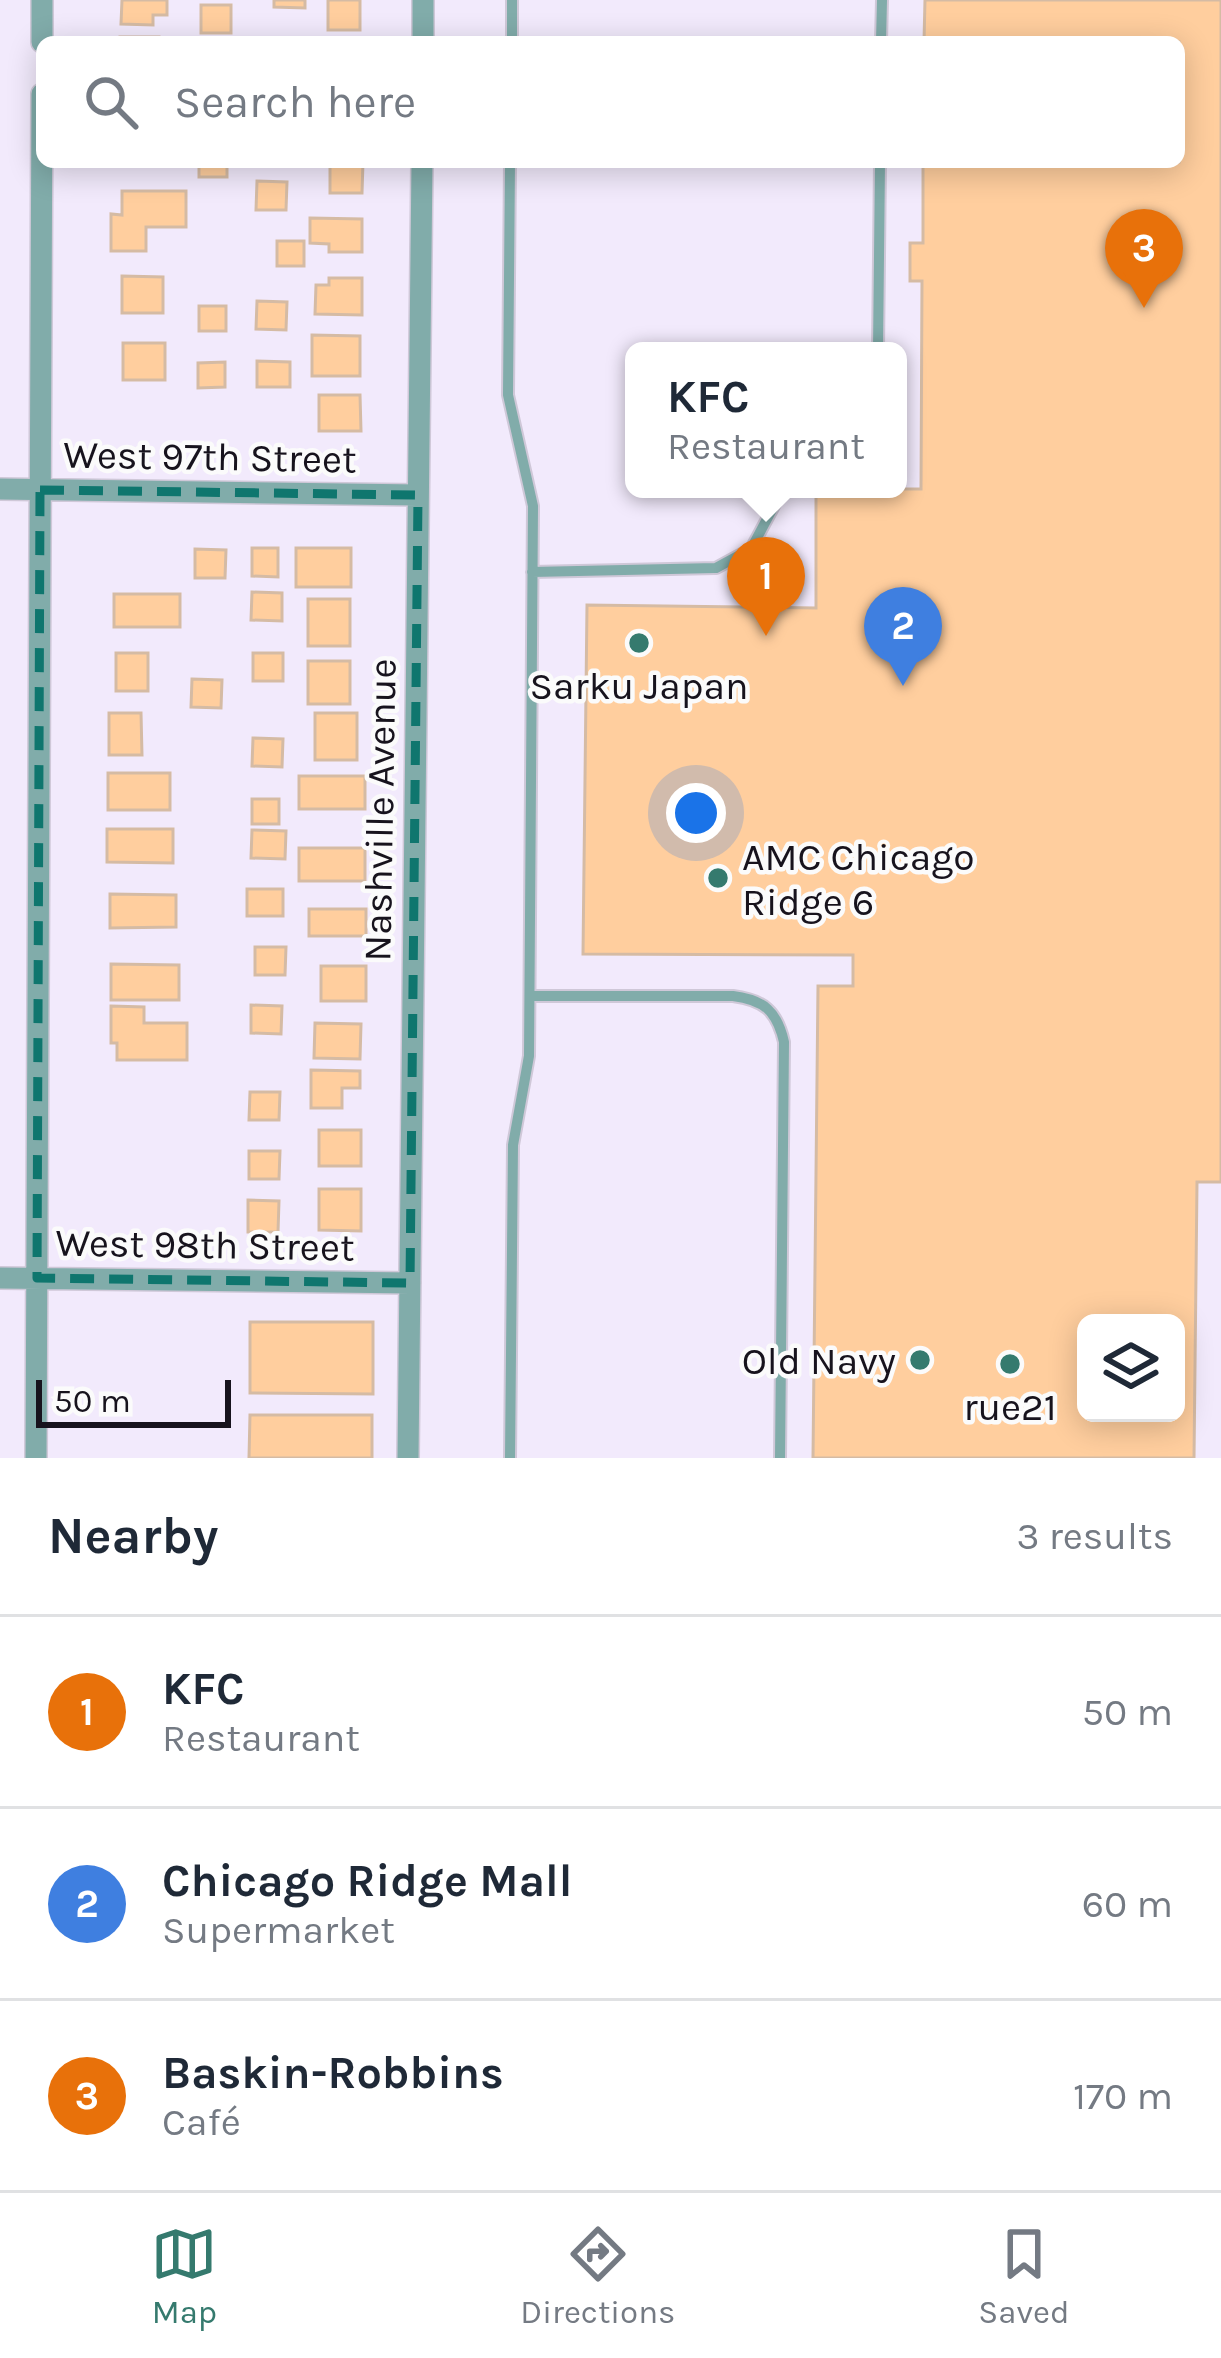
<!DOCTYPE html>
<html lang="en">
<head>
<meta charset="utf-8">
<style>
  :root { --surface:#fff; --page:#f6f6f7; --text:#1f2937; --muted:#747a83; --line:#e0e1e3; --accent:#357a6e }
  body { margin:0; font-family:Karla,sans-serif; background:var(--page); color:var(--text) }
  .controls { position:absolute; right:36px; bottom:36px; display:grid; overflow:hidden; border-radius:18px; box-shadow:0 6px 30px #0003 }
  .controls button { width:108px; height:108px; display:grid; place-items:center; padding:0; border:0; border-bottom:3px solid var(--line); background:var(--surface); color:var(--text); font:60px sans-serif }
  .scale { position:absolute; left:36px; bottom:30px; width:195px; box-sizing:border-box; padding-left:12px; border:6px solid #17131d; border-top:0; font-size:33px; line-height:42px; white-space:nowrap; color:#17131d; -webkit-text-stroke:9px #fbfbfb; paint-order:stroke }
  .you { position:absolute; left:696px; top:813px; width:42px; height:42px; margin:-30px; border:9px solid #fff; border-radius:50%; background:#1a73e8; box-shadow:0 0 0 18px #1a73e833 }
  .badge { display:grid; place-items:center; width:78px; height:78px; border-radius:50%; background:var(--accent); color:#fff; font-size:39px; font-weight:700 }
  .pin { position:absolute; translate:-50% -99px; filter:drop-shadow(0 3px 6px #0008) }
  .pin::after { content:''; position:absolute; top:63px; width:42px; height:36px; background:inherit; clip-path:polygon(0 0,100% 0,50% 100%) }
  .popup { position:absolute; left:625px; top:342px; width:282px; height:156px; box-sizing:border-box; display:grid; place-content:center; border-radius:18px; background:var(--surface); filter:drop-shadow(0 3px 9px #0005); font-size:39px; white-space:nowrap; color:var(--muted) }
  .popup b { font-size:45px; color:var(--text) }
  .popup::after { content:''; position:absolute; left:50%; top:100%; margin-left:-24px; border:24px solid transparent; border-top-color:var(--surface) }
  .list { margin:0; padding:0; list-style:none }
  h2 { display:flex; justify-content:space-between; align-items:center; height:156px; margin:0; padding:0 48px; font-size:51px }
  h2 small { font-size:39px; font-weight:400; color:var(--muted) }
  .list li { display:grid; grid-template-columns:78px 1fr auto; gap:36px; align-items:center; box-sizing:border-box; height:192px; padding:0 48px; border-top:3px solid var(--line) }
  .list b { display:block; font-size:45px; white-space:nowrap }
  .list p { margin:0; font-size:39px; white-space:nowrap; color:var(--muted) }
  .list em { font-size:39px; font-style:normal; color:var(--muted) }
  .icon { flex:none; width:66px; height:66px; fill:none; stroke:currentColor; stroke-width:2; stroke-linecap:round; stroke-linejoin:round }
  .map { position:relative; flex:none; width:1221px; height:1458px; overflow:hidden }
  .search { position:absolute; background:var(--surface); box-shadow:0 6px 30px #0003; left:36px; right:36px; top:36px; height:132px; display:flex; align-items:center; gap:30px; box-sizing:border-box; padding:0 42px; border-radius:18px; color:var(--muted); font-size:45px }
  .sheet { height:732px; background:var(--surface) }
  nav { display:flex; justify-content:space-around; align-items:center; box-sizing:border-box; height:168px; border-top:3px solid var(--line); background:var(--surface); font-size:33px; color:var(--muted) }
  nav a { display:grid; justify-items:center; gap:6px }
  nav .on { color:var(--accent) }
  .map>svg:first-child { display:block }
  .building { fill:#ffce9e; stroke:#d5bba4; stroke-width:3; fill-rule:evenodd }
  .lines { fill:none; stroke-linecap:round; stroke-linejoin:round }
  .service-casing { stroke:#cfc8d8; stroke-width:14 }
  .minor-casing { stroke:#cfc8d8; stroke-width:24 }
  .service { stroke:#81acaa; stroke-width:10 }
  .minor { stroke:#81acaa; stroke-width:21 }
  .marked { fill:none; stroke:#0f766e; stroke-width:9; stroke-dasharray:24 15; stroke-linejoin:round }
  .poi-dot { fill:#357a6e; stroke:#fbfbfb; stroke-width:4.5 }
  .labels { text-anchor:middle; stroke-width:9; stroke-linejoin:round; paint-order:stroke }
  .street-label { font-size:39px; fill:#17131d; stroke:#fbfbfb }
  .poi-label { font-size:39px; fill:#17131d; stroke:#fbfbfb }
</style>
</head>
<body>
<div class="map">
<svg width="1221" height="1458" viewBox="0 0 1221 1458">
  <rect width="100%" height="100%" fill="#f2eafc"/>
  <path class="building" d="M122 0H167V15H153V25L121 24Z
    M274 0H305V8L274 7Z
    M328 0H360V30H328Z
    M925 0H1221V1182H1197L1194 1458H813L818 986H853V955L583 954 587 605 816 608V489H921L922 281H910V243H923V162H1179V42H924ZM1086 1323H1176V1413H1086Z
    M201 5H231V33H201Z
    M120 37H159V42H120Z
    M199 162H227V177H199Z
    M330 162H363L362 193H330Z
    M257 181 287 182 286 210H256Z
    M122 191H186V227H146V251H111V214L122 215Z
    M310 218 362 219V252H329V244L310 243Z
    M277 241H304V266H277Z
    M122 276 163 277V313H122Z
    M329 278H362V315L315 314 316 285H329Z
    M257 301 287 302 286 330 256 329Z
    M199 306H226V331H199Z
    M312 335 360 336V376H312Z
    M123 343H165V380H123Z
    M257 361 290 362V387H257Z
    M225 362V387L198 388V363Z
    M319 395H360L361 431H319Z
    M252 548H278V577L252 576Z
    M296 548H351V587H296Z
    M195 549 226 550 225 578H195Z
    M252 592 282 593V621L251 620Z
    M114 594H180V627H114Z
    M308 599H350V646H308Z
    M116 653H148V691H116Z
    M253 653H283V681H253Z
    M308 661H350V704H308Z
    M192 679 222 680 221 708 191 707Z
    M109 713H141L142 755H109Z
    M315 713H357V760H315Z
    M253 738 283 739 282 767 252 766Z
    M108 773H170V810H108Z
    M299 776H365V809H299Z
    M252 799H279V824H252Z
    M107 829H173V863L107 862Z
    M252 830 286 831 285 859 251 858Z
    M299 848H365V881H299Z
    M247 889H283V916H247Z
    M110 894 176 895V927L110 928Z
    M309 909H366V936H309Z
    M255 947H286L285 975H255Z
    M111 964 179 965V1000H111Z
    M321 966H366V1001H321Z
    M251 1005 282 1006 281 1034 251 1033Z
    M111 1006 144 1007V1023H187V1060H117V1043H111Z
    M315 1023 361 1024 360 1059 314 1058Z
    M311 1070 360 1071V1088H342V1108H311Z
    M250 1092H280L279 1120H249Z
    M319 1130H361V1166H319Z
    M249 1151H280L279 1179H249Z
    M319 1189H361V1231L319 1230Z
    M248 1200 279 1201 278 1232H248Z
    M250 1322H373V1394L250 1393Z
    M250 1415H372V1458H249Z"/>
  <g class="lines">
    <defs>
      <path id="service" d="M512 42V0
        M881 42 882 0
        M878 351 880 162
        M532 572 716 568 751 549 783 489
        M530 996H733C764 1000 777 1011 784 1042L780 1458
        M510 1458 513 1145 529 1056 533 506 508 395 510 162"/>
      <path id="minor" d="M42 42V0
        M423 42V0
        M0 489 418 495
        M0 1278 410 1283
        M36 1458 42 94
        M408 1458 422 162"/>
    </defs>
    <use href="#service" class="service-casing"/>
    <use href="#minor" class="minor-casing"/>
    <use href="#service" class="service"/>
    <use href="#minor" class="minor"/>
  </g>
  <path class="marked" d="M40 490 418 495 410 1283 37 1278Z"/>
  <g class="poi-dot">
    <circle cx="639" cy="643" r="12"/>
    <circle cx="718" cy="878" r="12"/>
    <circle cx="920" cy="1360" r="12"/>
    <circle cx="1010" cy="1364" r="12"/>
  </g>
  <g class="labels">
    <g class="street-label">
      <text transform="translate(210 456) rotate(1)" y="14">West 97th Street</text>
      <text transform="translate(379 810) rotate(-89)" y="14">Nashville Avenue</text>
      <text transform="translate(205 1244) rotate(1)" y="14">West 98th Street</text>
    </g>
    <g class="poi-label">
      <text x="639" y="699">Sarku Japan</text>
      <text x="742" y="870" text-anchor="start">AMC Chicago<tspan x="742" dy="45">Ridge 6</tspan></text>
      <text x="896" y="1374" text-anchor="end">Old Navy</text>
      <text x="1010" y="1420">rue21</text>
    </g>
  </g>
</svg>
<div class="controls">
<button><svg class="icon" aria-label="layers" viewBox="0 0 24 24"><path d="M12 4l9 5-9 5-9-5zM3 14l9 5 9-5"/></svg></button>
</div>
<div class="scale">50 m</div>
<div class="you"></div>
<div class="pin badge" style="left:766px;top:636px;background:#e8710a">1</div>
<div class="popup"><b>KFC</b>Restaurant</div>
<div class="pin badge" style="left:903px;top:686px;background:#3f7fe0">2</div>
<div class="pin badge" style="left:1144px;top:308px;background:#e8710a">3</div>
<div class="search"><svg class="icon" aria-label="search" viewBox="0 0 24 24"><circle cx="10" cy="10" r="6"/><path d="M15 15l6 6"/></svg>Search here</div>
</div>
<section class="sheet">
<h2>Nearby<small>3 results</small></h2>
<ul class="list">
<li><span class="badge" style="background:#e8710a">1</span><div><b>KFC</b><p>Restaurant</p></div><em>50 m</em></li>
<li><span class="badge" style="background:#3f7fe0">2</span><div><b>Chicago Ridge Mall</b><p>Supermarket</p></div><em>60 m</em></li>
<li><span class="badge" style="background:#e8710a">3</span><div><b>Baskin-Robbins</b><p>Café</p></div><em>170 m</em></li>
</ul>
</section>
<nav>
<a class="on"><svg class="icon" aria-label="map" viewBox="0 0 24 24"><path d="M3 6l6-2 6 2 6-2v14l-6 2-6-2-6 2zM9 4v14M15 6v14"/></svg>Map</a>
<a><svg class="icon" aria-label="directions" viewBox="0 0 24 24"><path d="M12 3l9 9-9 9-9-9zM9 14v-3h6M13 9l2 2-2 2"/></svg>Directions</a>
<a><svg class="icon" aria-label="saved" viewBox="0 0 24 24"><path d="M7 4h10v16l-5-4-5 4z"/></svg>Saved</a>
</nav>
</body>
</html>
